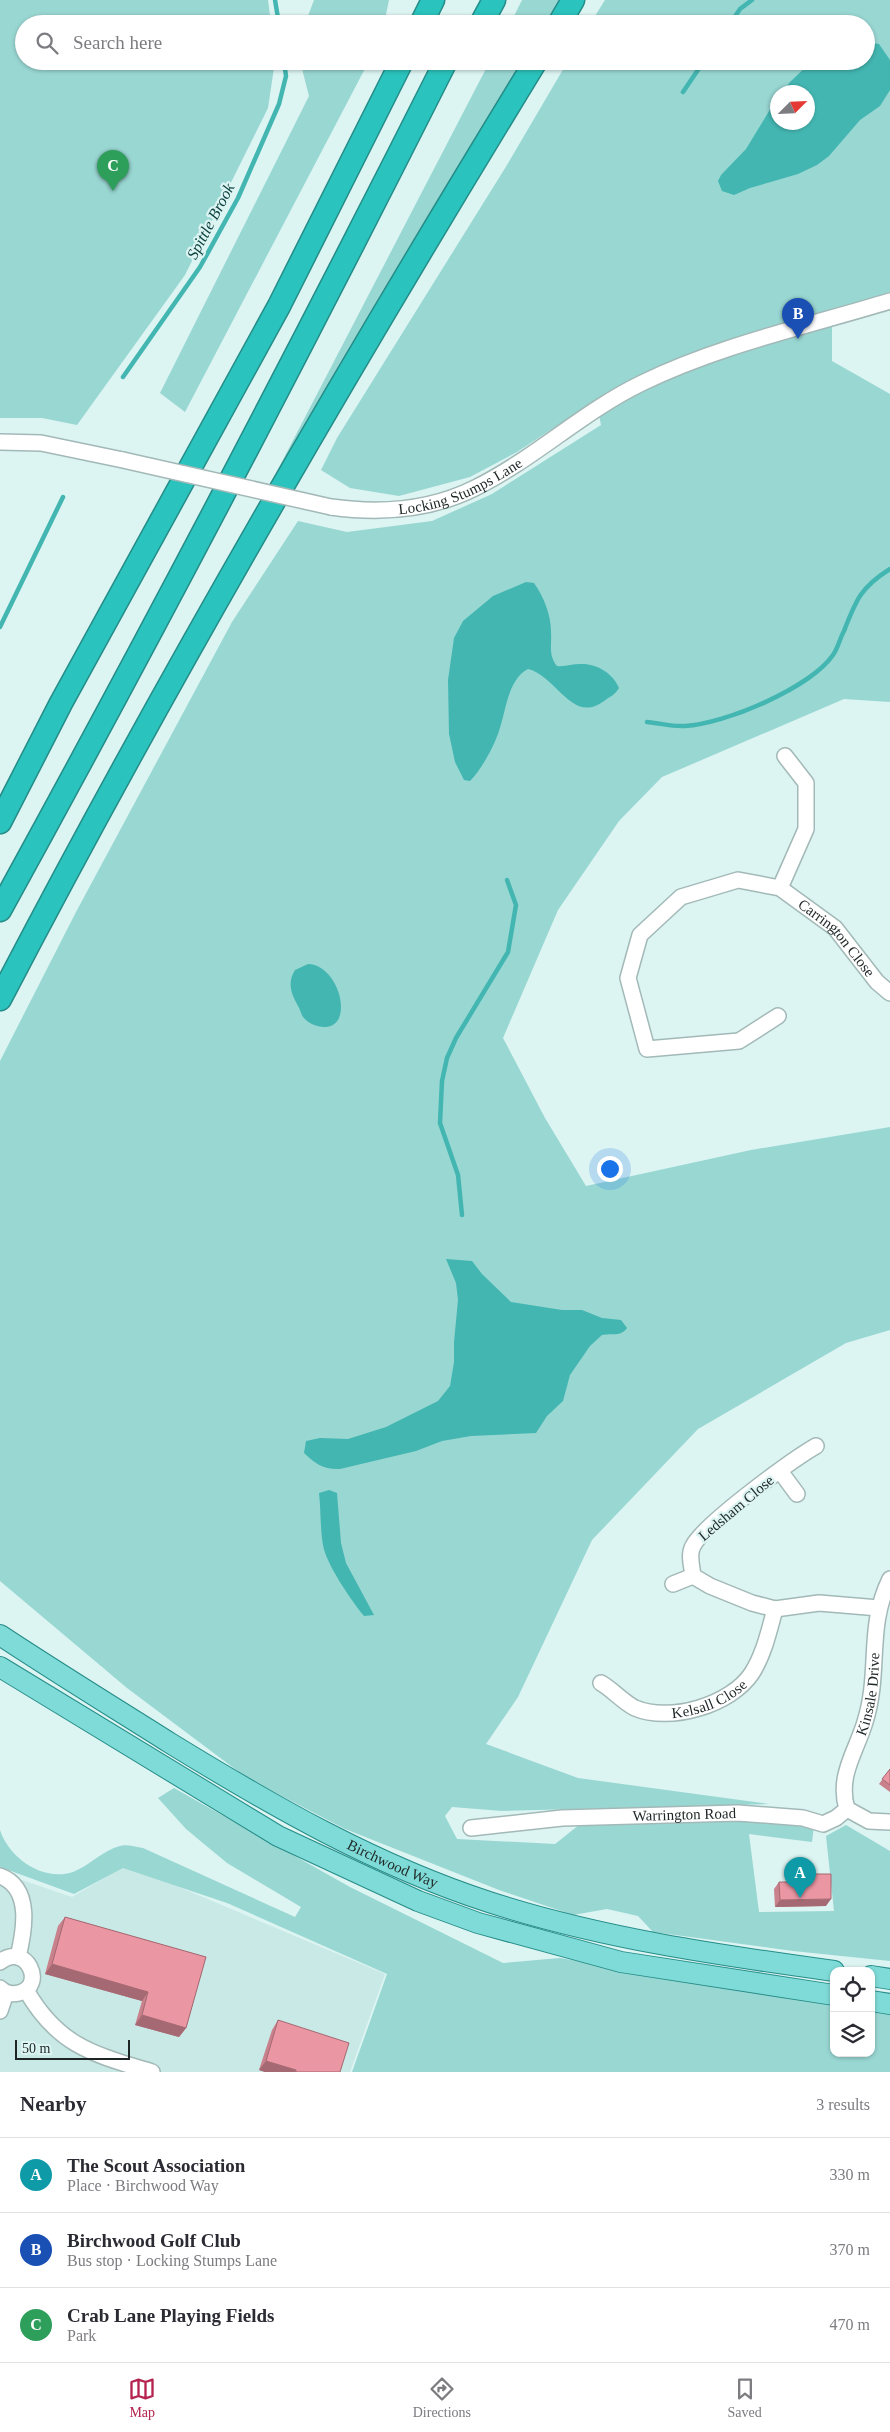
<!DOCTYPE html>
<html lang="en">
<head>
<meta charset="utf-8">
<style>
  :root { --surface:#fff; --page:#f2f2f3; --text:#2b2b33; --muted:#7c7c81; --line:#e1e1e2; --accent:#b4244f }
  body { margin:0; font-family:Georgia,serif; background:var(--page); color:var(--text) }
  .controls { position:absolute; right:15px; bottom:15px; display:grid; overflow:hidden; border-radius:10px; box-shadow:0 1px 4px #0004 }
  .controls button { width:45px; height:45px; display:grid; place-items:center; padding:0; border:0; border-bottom:1px solid var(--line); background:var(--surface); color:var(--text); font:25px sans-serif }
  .compass { position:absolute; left:770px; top:85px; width:45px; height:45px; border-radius:50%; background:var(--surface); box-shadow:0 1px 4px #0004; rotate:66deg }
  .scale { position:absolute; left:15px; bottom:12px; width:115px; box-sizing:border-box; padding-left:5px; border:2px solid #1d2625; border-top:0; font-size:14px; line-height:18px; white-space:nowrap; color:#1d2625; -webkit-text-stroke:4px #dcf4f2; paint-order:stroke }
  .you { position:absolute; left:609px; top:1168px; width:18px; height:18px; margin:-12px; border:4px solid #fff; border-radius:50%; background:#1a73e8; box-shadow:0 0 0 8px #1a73e833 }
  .badge { display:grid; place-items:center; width:32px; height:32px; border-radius:50%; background:var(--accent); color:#fff; font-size:16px; font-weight:700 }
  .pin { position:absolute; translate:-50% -41px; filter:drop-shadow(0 1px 2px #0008) }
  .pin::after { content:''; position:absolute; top:26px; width:18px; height:15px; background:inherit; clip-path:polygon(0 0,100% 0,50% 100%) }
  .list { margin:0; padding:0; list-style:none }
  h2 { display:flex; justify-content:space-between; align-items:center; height:65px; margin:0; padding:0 20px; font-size:21px }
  h2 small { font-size:16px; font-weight:400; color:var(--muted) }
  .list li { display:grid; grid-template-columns:32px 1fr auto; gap:15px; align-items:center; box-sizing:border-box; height:75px; padding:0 20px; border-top:1px solid var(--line) }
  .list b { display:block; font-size:19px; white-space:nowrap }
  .list p { margin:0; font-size:16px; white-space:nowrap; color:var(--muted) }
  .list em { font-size:16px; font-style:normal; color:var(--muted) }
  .icon { flex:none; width:28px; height:28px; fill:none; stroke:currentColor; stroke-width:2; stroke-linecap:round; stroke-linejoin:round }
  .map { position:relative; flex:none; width:890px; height:2072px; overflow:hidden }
  .search { position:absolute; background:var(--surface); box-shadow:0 1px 4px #0004; left:15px; right:15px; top:15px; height:55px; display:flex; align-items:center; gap:12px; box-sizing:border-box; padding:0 18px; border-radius:28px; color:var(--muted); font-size:19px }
  .sheet { height:290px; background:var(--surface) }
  nav { display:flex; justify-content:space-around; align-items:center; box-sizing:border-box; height:70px; border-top:1px solid var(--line); background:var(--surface); font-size:14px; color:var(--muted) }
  nav a { display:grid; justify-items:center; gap:2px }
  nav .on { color:var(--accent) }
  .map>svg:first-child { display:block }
  .built { fill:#c8e9e6 }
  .green { fill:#99d7d3; fill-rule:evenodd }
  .water { fill:#43b6b1 }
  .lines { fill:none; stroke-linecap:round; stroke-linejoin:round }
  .stream { stroke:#43b6b1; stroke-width:4.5 }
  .minor-casing { stroke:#a2b9b7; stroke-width:18 }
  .major-casing { stroke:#258c88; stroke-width:22 }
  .highway-casing { stroke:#258c88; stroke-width:25 }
  .minor { stroke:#fff; stroke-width:15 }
  .major { stroke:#7fdbd7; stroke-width:20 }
  .highway { stroke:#2ac3bd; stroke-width:22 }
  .minor-bridge-casing { stroke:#a2b9b7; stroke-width:18; stroke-linecap:butt }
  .minor-bridge { stroke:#fff; stroke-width:15 }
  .wall { fill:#c9818c }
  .shaded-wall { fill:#a46972 }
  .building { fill:#ea96a3; stroke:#a46972 }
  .labels { text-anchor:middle; stroke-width:4.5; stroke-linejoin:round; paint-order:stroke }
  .street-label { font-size:15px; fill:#1d2625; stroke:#dcf4f2 }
  .water-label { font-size:16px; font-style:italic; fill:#083e3c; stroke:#dcf4f2 }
</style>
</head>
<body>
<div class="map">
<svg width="890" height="2072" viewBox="0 0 890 2072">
  <rect width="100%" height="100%" fill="#dcf4f2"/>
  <path class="built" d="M0 1848 13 1877 72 1897 127 1865 385 1974 350 2072H0Z"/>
  <path class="green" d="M0 0H268L271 24H24V61H275L268 108 185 275 77 425 42 418H0Z
    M314 0H389L384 24H305Z
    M522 0H566L551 24H510Z
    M605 0H890V292L832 312V361L890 394V702L844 699 662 777 619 821 558 910 503 1038 545 1118 586 1186 751 1150 890 1127V1330L846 1343 698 1429 592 1540 518 1697 486 1744 578 1778 769 1804 502 1811 452 1807 445 1816 457 1839 555 1844 579 1825 753 1820 814 1826 812 1842 749 1834 759 1912 834 1911 826 1836 846 1825 890 1851V1961L793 1951 653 1932 638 1916 607 1909 573 1915 499 1890 345 1829 247 1778 127 1688 0 1581V1061L76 912 232 622 298 521 347 532 432 521 492 494 601 425 596 400 517 452 470 477 399 496 350 488 321 470 337 438 507 165 568 61H866V24H590ZM778 92H808V122H778Z
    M300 61H369L185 412 160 393 309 96Z
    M490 61H527L466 157 276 473Z
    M174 1788 350 1887 503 1963 560 1958 834 2005V2053H871V2011L890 2014V2072H352L387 1974 227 1903 123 1868 74 1894 0 1867V1830C9 1858 43 1882 73 1872 89 1866 103 1850 120 1846 126 1844 136 1847 143 1848L295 1917 301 1907 227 1863 186 1829 158 1798Z"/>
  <path class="water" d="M866 42 879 44 890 60V90L880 106 860 120 829 156 817 165 798 174 750 188 734 195 722 191 718 181 721 175 746 149 777 98 778 122H808V92H782L790 82 812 61H866Z
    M526 582 534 583C544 597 551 615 551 632 552 645 548 655 557 666 565 667 572 664 580 664 596 663 613 673 619 688 615 695 611 696 604 701 572 725 557 676 528 669 508 679 506 711 499 731 494 746 482 769 470 781L464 780 455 762 449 734 448 680 454 638 463 621 493 596Z
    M308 964C330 964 347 998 339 1018 332 1033 311 1027 303 1017 301 1014 300 1009 298 1006 291 993 287 983 295 970Z
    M446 1259 472 1261 482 1274 511 1302 562 1310H582L602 1318 621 1320 627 1328C621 1337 612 1333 602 1335L590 1346 570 1375 563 1401 547 1416 536 1433 471 1436 442 1441 416 1451 340 1469C325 1470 315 1464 304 1453L306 1441 320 1438 348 1439 386 1427 438 1401 450 1386 454 1362V1342L458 1300 456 1283Z
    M329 1490 337 1493 341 1543 346 1563 374 1615 364 1616C351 1600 326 1564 323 1545 320 1528 321 1510 319 1493Z"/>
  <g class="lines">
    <path class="stream" d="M275 0 279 24
      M730 24 740 9 752 0
      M683 92 704 61
      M123 377 200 267 238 198 279 104 286 76 284 61
      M0 627 63 497
      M647 722C659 723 673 727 685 726 725 724 810 688 833 655 838 648 840 638 844 631 856 600 861 587 890 569
      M462 1215 458 1175 440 1123 442 1081 447 1058 456 1038 508 952 516 905 507 880"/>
    <defs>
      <g id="minor">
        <path d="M0 442 41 443 123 460"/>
        <path id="s1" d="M331 507C381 514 429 511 475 488 534 459 582 412 642 383 720 345 808 326 890 301"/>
        <path d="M780 888 806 829V783L785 756"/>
        <path id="s2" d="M778 1016 739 1041 647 1049 628 978 640 935 681 897 738 880 780 888 835 928 877 982 890 993"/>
        <path d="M816 1446C792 1460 704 1524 693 1546 688 1555 692 1566 693 1576L710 1586 752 1603 775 1609 819 1603 879 1608"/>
        <path d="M780 1471 797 1494"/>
        <path d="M673 1584 693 1576"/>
        <path id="s3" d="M601 1683C613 1690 623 1702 635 1708 670 1723 731 1705 752 1673 764 1654 769 1631 775 1609"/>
        <path id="s4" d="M847 1809C837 1776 856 1752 865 1722 881 1671 866 1628 890 1579"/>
        <path id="s5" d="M471 1828 562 1818 738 1813 803 1818 823 1824 836 1818 847 1809 869 1821 890 1822"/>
        <path d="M0 1876C33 1888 24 1932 18 1957"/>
        <path d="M0 1962C26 1941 47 1986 19 1993 11 1995 5 1993 0 1988"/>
        <path d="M26 1990C58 2046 93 2054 152 2072"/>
        <path d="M0 2011 6 1993"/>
      </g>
      <g id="major">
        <path id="s6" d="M0 1635C56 1672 113 1707 170 1743 271 1805 375 1865 489 1902 600 1938 718 1955 834 1971"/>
        <path d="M0 1667 278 1836 418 1901 478 1923 621 1962 834 1995"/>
        <path d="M871 1976 890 1979"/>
        <path d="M871 2001 890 2004"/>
      </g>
      <path id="highway" d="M421 24 433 0
        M481 24 494 0
        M559 24 573 0
        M0 822 61 703 279 306 402 61
        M0 910C154 630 302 347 446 61
        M0 999C166 680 348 368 536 61"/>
    </defs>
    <use href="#minor" class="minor-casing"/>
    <use href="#major" class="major-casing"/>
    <use href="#highway" class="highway-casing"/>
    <use href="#minor" class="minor"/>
    <use href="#major" class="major"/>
    <use href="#highway" class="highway"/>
    <defs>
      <path id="minor-bridge" d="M123 460 331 507"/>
    </defs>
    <use href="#minor-bridge" class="minor-bridge-casing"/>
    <use href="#minor-bridge" class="minor-bridge"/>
  </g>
  <path class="wall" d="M890 1769V1792L879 1784Z
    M801 1874 826 1906 775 1907 774 1889 779 1882H797Z
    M65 1917 206 1957 186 2028 179 2037 135 2025 142 2001 45 1974 58 1926Z
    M278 2020 340 2072H265L259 2070 272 2030Z"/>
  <path class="shaded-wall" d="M831 1899 826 1906 775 1907 780 1900Z
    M52 1964 148 1992 142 2001 45 1974Z
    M142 2015 186 2028 179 2037 135 2025Z
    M266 2061 296 2070 295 2072H265L259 2070Z"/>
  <path class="building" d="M890 1769V1785L882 1779Z
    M801 1874H831V1899L780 1900 779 1882H802Z
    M65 1917 206 1957 186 2028 142 2015 148 1992 52 1964Z
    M278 2020 349 2043 340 2072H296V2070L266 2061Z"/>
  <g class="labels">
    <g class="street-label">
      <text dy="5" stroke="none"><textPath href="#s1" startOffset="134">Locking Stumps Lane</textPath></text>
      <text dy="5" stroke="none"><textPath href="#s2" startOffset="491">Carrington Close</textPath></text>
      <text transform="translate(736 1508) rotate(-40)" y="5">Ledsham Close</text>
      <text dy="5" stroke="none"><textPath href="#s4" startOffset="119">Kinsale Drive</textPath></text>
      <text dy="5" stroke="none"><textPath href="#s3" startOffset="120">Kelsall Close</textPath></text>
      <text dy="5" stroke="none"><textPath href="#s5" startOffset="214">Warrington Road</textPath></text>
      <text dy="5" stroke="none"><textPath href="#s6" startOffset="455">Birchwood Way</textPath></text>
    </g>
    <g class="water-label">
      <text transform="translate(210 221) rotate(-62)" y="6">Spittle Brook</text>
    </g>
  </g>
</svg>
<div class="controls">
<button><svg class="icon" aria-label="locate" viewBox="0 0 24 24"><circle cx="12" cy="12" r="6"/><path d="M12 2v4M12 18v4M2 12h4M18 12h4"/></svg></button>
<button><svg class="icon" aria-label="layers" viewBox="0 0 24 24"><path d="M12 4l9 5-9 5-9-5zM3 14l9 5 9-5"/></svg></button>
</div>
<svg class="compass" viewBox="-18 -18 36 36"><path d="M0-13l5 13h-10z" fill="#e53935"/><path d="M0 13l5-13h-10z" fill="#7c7c81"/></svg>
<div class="scale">50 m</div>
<div class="you"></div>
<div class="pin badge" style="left:800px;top:1898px;background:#0f9aa8">A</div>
<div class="pin badge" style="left:798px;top:339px;background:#1a4fb4">B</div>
<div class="pin badge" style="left:113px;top:191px;background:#2e9e5b">C</div>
<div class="search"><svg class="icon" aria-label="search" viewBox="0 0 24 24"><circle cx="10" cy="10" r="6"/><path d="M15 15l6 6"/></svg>Search here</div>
</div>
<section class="sheet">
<h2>Nearby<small>3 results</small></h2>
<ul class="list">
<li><span class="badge" style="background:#0f9aa8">A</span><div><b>The Scout Association</b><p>Place · Birchwood Way</p></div><em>330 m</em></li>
<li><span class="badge" style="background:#1a4fb4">B</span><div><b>Birchwood Golf Club</b><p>Bus stop · Locking Stumps Lane</p></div><em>370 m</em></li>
<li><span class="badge" style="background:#2e9e5b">C</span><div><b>Crab Lane Playing Fields</b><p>Park</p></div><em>470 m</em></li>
</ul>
</section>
<nav>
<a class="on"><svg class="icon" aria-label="map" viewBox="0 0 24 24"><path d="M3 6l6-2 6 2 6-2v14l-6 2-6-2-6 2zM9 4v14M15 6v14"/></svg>Map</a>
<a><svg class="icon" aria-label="directions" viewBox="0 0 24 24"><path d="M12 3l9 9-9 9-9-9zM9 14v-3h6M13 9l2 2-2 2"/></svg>Directions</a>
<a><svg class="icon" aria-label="saved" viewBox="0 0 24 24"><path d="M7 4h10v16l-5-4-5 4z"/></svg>Saved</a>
</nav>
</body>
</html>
